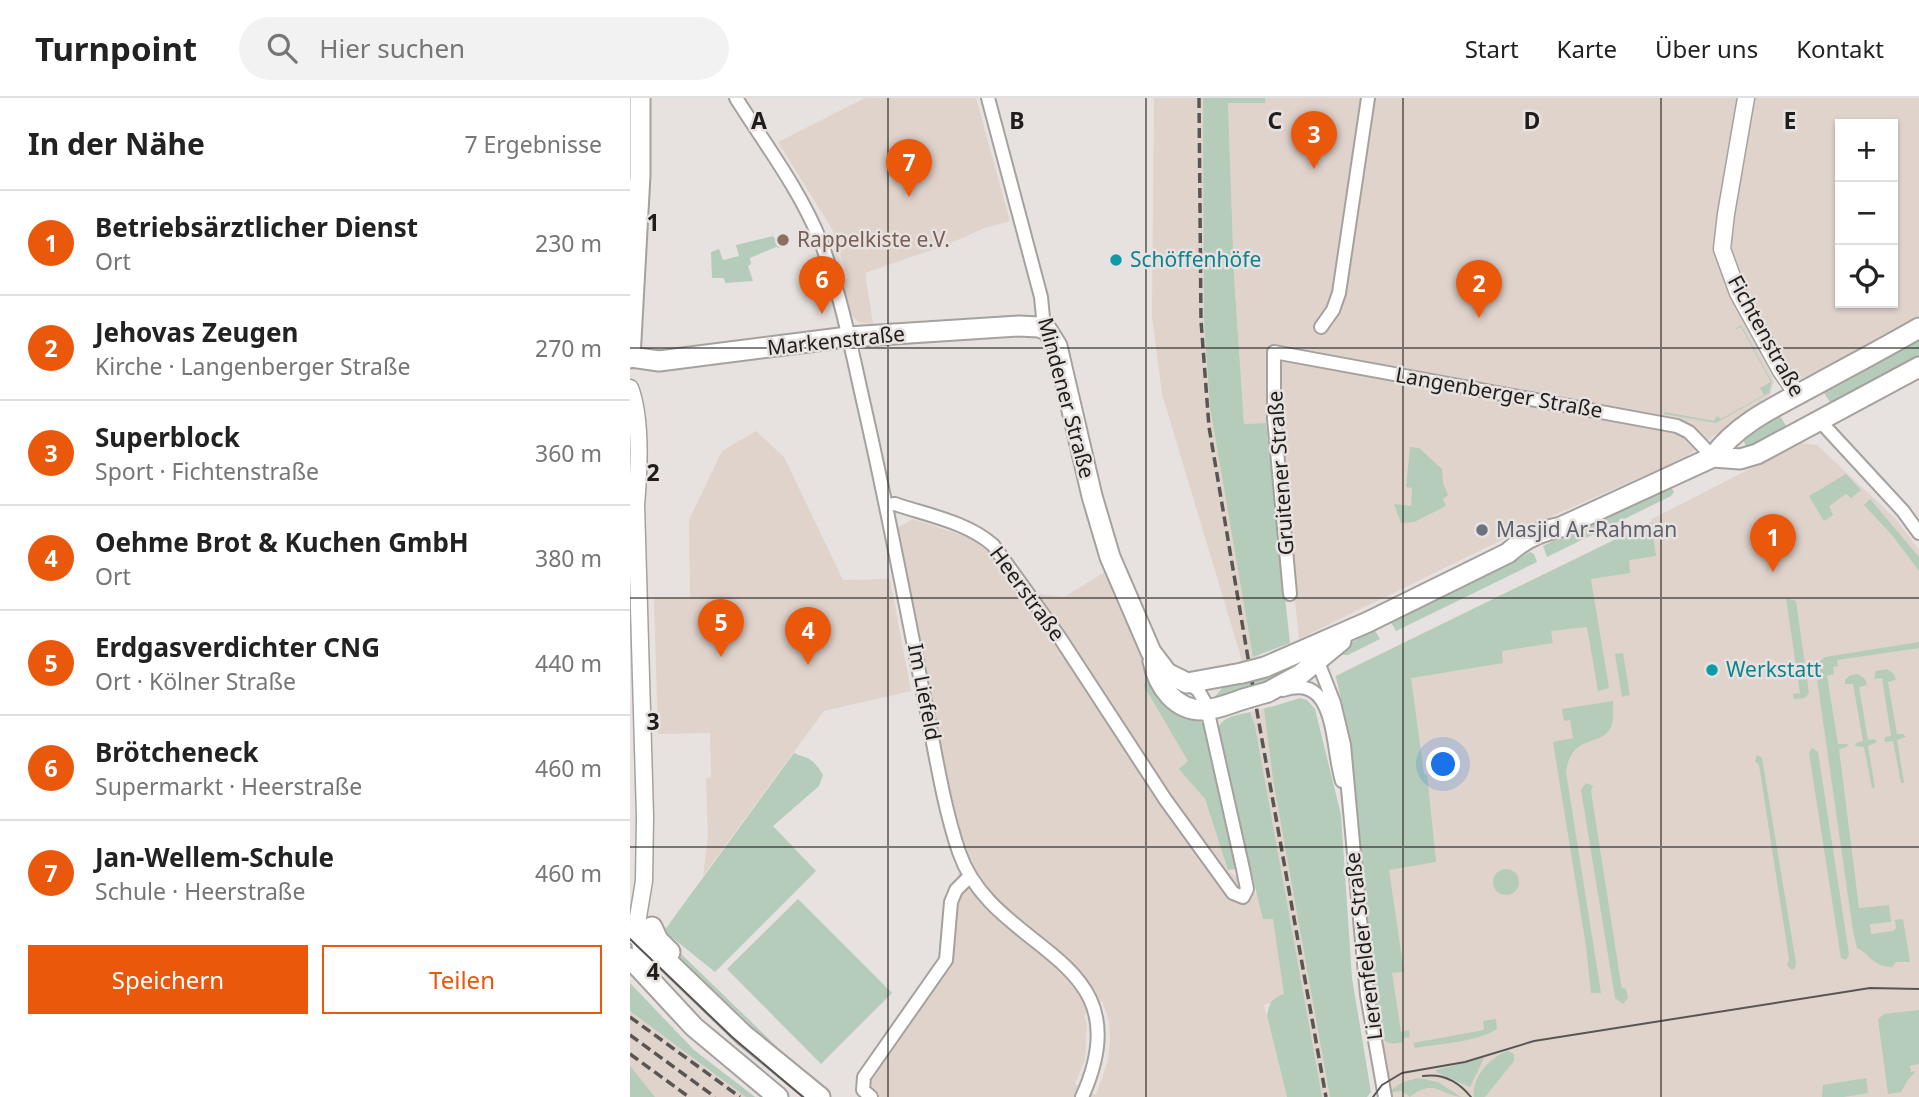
<!DOCTYPE html>
<html lang="de">
<head>
<meta charset="utf-8">
<style>
  :root { --surface:#fff; --page:#f2f2f2; --text:#222; --muted:#767676; --line:#e0e0e0; --accent:#ea580c }
  body { margin:0; font-family:"Noto Sans",sans-serif; background:var(--page); color:var(--text) }
  .controls { position:absolute; right:21px; top:21px; display:grid; overflow:hidden; border-radius:0px; box-shadow:0 2px 5px #0004 }
  .controls button { width:63px; height:63px; display:grid; place-items:center; padding:0; border:0; border-bottom:2px solid var(--line); background:var(--surface); color:var(--text); font:35px sans-serif }
  .you { position:absolute; left:814px; top:667px; width:24px; height:24px; margin:-18px; border:5px solid #fff; border-radius:50%; background:#1a73e8; box-shadow:0 0 0 10px #1a73e833 }
  .badge { display:grid; place-items:center; width:46px; height:46px; border-radius:50%; background:var(--accent); color:#fff; font-size:23px; font-weight:700 }
  .pin { position:absolute; translate:-50% -58px; filter:drop-shadow(0 2px 4px #0008) }
  .pin::after { content:''; position:absolute; top:37px; width:24px; height:21px; background:inherit; clip-path:polygon(0 0,100% 0,50% 100%) }
  .list { margin:0; padding:0; list-style:none }
  h2 { display:flex; justify-content:space-between; align-items:center; height:91px; margin:0; padding:0 28px; font-size:30px }
  h2 small { font-size:23px; font-weight:400; color:var(--muted) }
  .list li { display:grid; grid-template-columns:46px 1fr auto; gap:21px; align-items:center; box-sizing:border-box; height:105px; padding:0 28px; border-top:2px solid var(--line) }
  .list b { display:block; font-size:26px; white-space:nowrap }
  .list p { margin:0; font-size:23px; white-space:nowrap; color:var(--muted) }
  .list em { font-size:23px; font-style:normal; color:var(--muted) }
  .actions { display:flex; gap:14px; padding:21px 28px }
  .actions a { flex:1; padding:16px 0; border:2px solid var(--accent); border-radius:0px; text-align:center; font-size:24px; color:var(--accent) }
  .actions .main { background:var(--accent); color:#fff }
  .icon { flex:none; width:38px; height:38px; fill:none; stroke:currentColor; stroke-width:2; stroke-linecap:round; stroke-linejoin:round }
  .map { position:relative; flex:none; width:1289px; height:999px; overflow:hidden }
  header { display:flex; align-items:center; gap:42px; box-sizing:border-box; height:98px; padding:0 35px; background:var(--surface); border-bottom:2px solid var(--line) }
  header strong { font-size:33px }
  nav { display:flex; gap:38px; margin-inline-start:auto; font-size:24px }
  .search { width:490px; height:63px; background:var(--page); display:flex; align-items:center; gap:18px; box-sizing:border-box; padding:0 24px; border-radius:38px; color:var(--muted); font-size:26px }
  main { display:flex }
  aside { flex:1; background:var(--surface) }
  .map>svg:first-child { display:block }
  .built { fill:#e0d3cc; fill-rule:evenodd }
  .green { fill:#b4ccb9 }
  .lines { fill:none; stroke-linecap:round; stroke-linejoin:round }
  .minor-casing { stroke:#a5a19e; stroke-width:16 }
  .tertiary-casing { stroke:#a5a19e; stroke-width:19 }
  .secondary-casing { stroke:#a5a19e; stroke-width:23 }
  .minor { stroke:#fff; stroke-width:12 }
  .tertiary { stroke:#fff; stroke-width:16 }
  .secondary { stroke:#fff; stroke-width:19 }
  .tram { stroke:#585654; stroke-width:2 }
  .rail { stroke:#585654; stroke-width:3.5; stroke-dasharray:10 5; stroke-linecap:butt }
  .secondary-bridge-casing { stroke:#a5a19e; stroke-width:23; stroke-linecap:butt }
  .secondary-bridge { stroke:#fff; stroke-width:19 }
  .grid { fill:none; stroke:#1f1e1c; stroke-width:2; stroke-opacity:0.55 }
  .education-dot { fill:#8d6e63; stroke:#e7e2df; stroke-width:2.5 }
  .culture-dot { fill:#0f9aa8; stroke:#e7e2df; stroke-width:2.5 }
  .worship-dot { fill:#6b7280; stroke:#e7e2df; stroke-width:2.5 }
  .labels { text-anchor:middle; stroke-width:5; stroke-linejoin:round; paint-order:stroke }
  .education-label { font-size:21px; fill:#785e54; stroke:#e7e2df; text-anchor:start }
  .culture-label { font-size:21px; fill:#0d838f; stroke:#e7e2df; text-anchor:start }
  .street-label { font-size:21px; fill:#1f1e1c; stroke:#e7e2df }
  .worship-label { font-size:21px; fill:#5b616d; stroke:#e7e2df; text-anchor:start }
  .grid-label { font-size:23px; text-anchor:middle; font-weight:bold; fill:#1f1e1c; stroke:#e7e2df; stroke-width:5; stroke-linejoin:round; paint-order:stroke }
</style>
</head>
<body>
<header>
<strong>Turnpoint</strong>
<div class="search"><svg class="icon" aria-label="search" viewBox="0 0 24 24"><circle cx="10" cy="10" r="6"/><path d="M15 15l6 6"/></svg>Hier suchen</div>
<nav><a>Start</a><a>Karte</a><a>Über uns</a><a>Kontakt</a></nav>
</header>
<main>
<aside>
<h2>In der Nähe<small>7 Ergebnisse</small></h2>
<ul class="list">
<li><span class="badge">1</span><div><b>Betriebsärztlicher Dienst</b><p>Ort</p></div><em>230 m</em></li>
<li><span class="badge">2</span><div><b>Jehovas Zeugen</b><p>Kirche · Langenberger Straße</p></div><em>270 m</em></li>
<li><span class="badge">3</span><div><b>Superblock</b><p>Sport · Fichtenstraße</p></div><em>360 m</em></li>
<li><span class="badge">4</span><div><b>Oehme Brot &amp; Kuchen GmbH</b><p>Ort</p></div><em>380 m</em></li>
<li><span class="badge">5</span><div><b>Erdgasverdichter CNG</b><p>Ort · Kölner Straße</p></div><em>440 m</em></li>
<li><span class="badge">6</span><div><b>Brötcheneck</b><p>Supermarkt · Heerstraße</p></div><em>460 m</em></li>
<li><span class="badge">7</span><div><b>Jan-Wellem-Schule</b><p>Schule · Heerstraße</p></div><em>460 m</em></li>
</ul>
<div class="actions"><a class="main">Speichern</a><a>Teilen</a></div>
</aside>
<div class="map">
<svg width="1289" height="999" viewBox="0 0 1289 999">
  <rect width="100%" height="100%" fill="#e7e2df"/>
  <path class="built" d="M235 0H346L380 123 355 130 316 147 235 175 243 226 228 224 218 213 212 184 218 180 202 131 148 44Z
    M524 0H576L620 536 629 558 612 563 532 296 522 218Z
    M635 0H1113L1087 154 1144 283 1140 297 1054 360 913 422 669 541 648 335 636 325 614 326 604 177 598 5H635Z
    M1122 0H1289V222L1167 287 1107 179 1096 150ZM1210 26H1263V205H1210Z
    M126 333 154 359 213 482 260 481 281 593 194 613 73 778 78 738 76 680H81L80 635 28 636 24 501H60L59 422 92 353Z
    M1170 345 1187 347 1266 421 1289 452V999H760L748 938 732 807 729 705 723 637 705 578 1021 424 1022 421Z
    M283 421 341 440 360 455 398 505 410 496 434 499 478 472 518 575 560 663 563 687 575 701 598 772 627 796 642 793 659 899 634 907 657 999H243L235 980 317 863 331 755 266 452 267 430ZM472 903 479 923 480 943 478 962 466 997 445 986 455 962 457 927 454 917Z
    M641 608 704 999H680L620 614Z
    M0 887 62 951 125 999H21L0 983Z"/>
  <path class="green" d="M573 0H635V5H598L604 177 614 326 636 325 660 545 623 559 580 309 574 222Z
    M143 138 151 150 146 149 120 160 121 166 118 168 123 183 95 185 94 180H82L81 154 89 151 93 162 109 158 106 147Z
    M1111 227 1142 284 1139 295 1086 325 1034 316 1036 306 1035 314 1084 323 1087 318 1091 321 1134 297 1130 290 1141 284 1111 229 1104 232Z
    M1289 238V261L1203 309 1193 293Z
    M1149 316 1159 333 1118 351 1114 344V338Z
    M780 349 789 350 812 371 813 385 818 397 813 401 816 408 784 424 771 425 764 406 781 408 782 390 776 389Z
    M1216 376 1231 392 1221 400 1216 396 1199 408 1203 417 1194 423 1179 398Z
    M1041 389 1044 394 1041 398 917 459 913 448 1015 398Z
    M1240 401 1289 459V473L1262 437 1234 407Z
    M1021 424 1026 458 999 462 1000 475 961 481 979 590 968 593 957 529 921 533 923 545 872 553 873 565 781 580 794 676H797L806 764 759 772 774 874 762 875 771 934 779 932 780 939 773 940V944C761 947 755 946 749 935L719 638 706 578Z
    M900 454 904 456 907 464 766 533 760 523Z
    M1156 500 1166 503 1179 595 1175 600 1164 601 1163 596 1170 595Z
    M744 531 750 541 718 557H713L708 553Z
    M1289 544V550L1207 562 1208 568 1203 569 1204 576 1197 578 1208 646H1218L1217 649 1209 651 1229 810 1259 807 1261 824 1240 826 1241 836 1263 833 1266 830 1265 822 1273 821 1280 864H1266L1262 869C1243 869 1240 856 1227 850L1223 833 1185 567 1195 559Z
    M993 555 1000 597 992 599 985 556Z
    M664 566 668 568 650 583 582 602 593 589Z
    M1257 571 1264 576 1266 582 1258 584 1267 636H1273L1276 639 1267 642 1274 685H1271L1263 643 1256 644 1254 642 1255 639 1261 638 1252 580 1244 581 1246 573Z
    M518 575 573 626 608 771 598 772 575 701 549 671 558 663 514 588Z
    M1228 576 1235 581 1237 587 1229 589 1238 642 1244 641 1247 644 1238 648 1245 690H1242L1234 649 1225 648 1226 645 1233 643 1223 586H1215V582L1220 577Z
    M670 600 677 602 685 611 711 717 722 880 741 994 737 999H700L643 681 634 611Z
    M983 603C983 610 984 619 982 626 975 651 941 633 936 674L971 895H961L956 848 923 644 943 640 940 622 934 623 932 611Z
    M620 614 625 628 692 999H657L637 918C639 905 642 900 654 896L643 821H633L587 635C590 618 605 618 620 614Z
    M1182 650 1188 654 1219 856 1216 862 1211 860 1179 655Z
    M164 655C181 662 182 659 193 677L189 688 143 728 186 773 85 874 34 833Z
    M1127 657 1132 660 1166 865 1165 870 1162 872 1157 867 1159 861 1129 667 1125 663Z
    M956 685 963 688 961 693 991 886 992 890 996 891 998 900 993 906 985 900 951 692Z
    M863 784a13 13 0 1 1 26 0a13 13 0 1 1-26 0Z
    M168 801 262 895 191 966 97 871Z
    M44 849 144 946 150 953 149 954 41 851Z
    M0 885 64 952 125 999H116L0 913Z
    M1289 912V966L1280 968 1281 974 1286 973 1277 983 1271 994 1258 996 1248 921 1254 916Z
    M866 921 867 931C845 945 811 945 785 950L783 945 854 932 853 923Z
    M878 953 884 956V963L855 999H844C841 980 861 958 878 953Z
    M854 960 840 989 806 974V972Z
    M0 968 25 999H0Z
    M788 980 808 984 831 999C811 997 803 980 780 999L772 993 762 994 763 999H759L758 994 773 984Z
    M1236 980 1238 995 1214 999H1192L1193 987Z"/>
  <g class="lines">
    <defs>
      <path id="minor" d="M106 0C135 46 170 92 190 142 210 192 222 254 234 307 257 407 276 508 296 609 306 657 313 707 329 754 364 857 517 856 452 999
        M358 0 411 199 414 230
        M691 229 703 212 709 195 738 0
        M1189 322 1273 413 1289 435
        M256 407 265 406C297 417 337 424 363 447L430 540 535 701 603 795 613 799 617 791 613 771 576 606 568 592 557 585
        M660 496 644 320V254L1047 328 1059 334 1083 359
        M686 559 704 605 714 647 737 897 755 999
        M653 592C708 574 701 650 712 683
        M241 999 233 992 234 979 316 862 321 804 326 792 339 779"/>
      <path id="tertiary" d="M1116 0 1096 116 1092 151 1108 195 1151 273 1167 296
        M0 290C12 321 9 373 6 407L15 718 14 783 8 819 11 852 19 880"/>
      <path id="secondary" d="M0 259 29 263 218 239 389 228 409 229 417 232 427 248 462 398 480 459 521 554 537 575 557 585 612 575
        M0 260 10 77V0
        M1083 359 1110 361 1127 356 1289 269
        M523 563C528 589 546 613 574 612 589 611 603 604 617 600
        M635 569 738 524 878 455C893 441 911 433 931 429L1083 359C1109 323 1151 306 1189 285 1222 267 1256 249 1289 230
        M638 594 671 576 711 543
        M22 829 28 842 40 854
        M0 832 30 856 114 937 190 999
        M0 860 64 929 148 999"/>
    </defs>
    <use href="#minor" class="minor-casing"/>
    <use href="#tertiary" class="tertiary-casing"/>
    <use href="#secondary" class="secondary-casing"/>
    <use href="#minor" class="minor"/>
    <use href="#tertiary" class="tertiary"/>
    <use href="#secondary" class="secondary"/>
    <path class="tram" d="M0 841 102 939 173 999
      M793 978C813 975 829 984 841 999
      M743 999 752 987 772 975 835 964 904 943 1240 890 1289 891"/>
    <path class="rail" d="M569 0 571 223 579 329 629 625 696 999
      M0 919 110 999
      M0 937 85 999
      M0 956 59 999"/>
    <defs>
      <path id="secondary-bridge" d="M612 575 635 569
        M617 600 638 594"/>
    </defs>
    <use href="#secondary-bridge" class="secondary-bridge-casing"/>
    <use href="#secondary-bridge" class="secondary-bridge"/>
  </g>
  <path class="grid" d="M258 0V999M516 0V999M773 0V999M1031 0V999M0 250H1289M0 500H1289M0 749H1289"/>
  <circle class="education-dot" cx="153" cy="142" r="7"/>
  <g class="culture-dot">
    <circle cx="486" cy="162" r="7"/>
    <circle cx="1082" cy="572" r="7"/>
  </g>
  <circle class="worship-dot" cx="852" cy="432" r="7"/>
  <g class="labels">
    <g class="education-label">
      <text x="167" y="149">Rappelkiste e.V.</text>
    </g>
    <g class="culture-label">
      <text x="500" y="169">Schöffenhöfe</text>
      <text x="1096" y="579">Werkstatt</text>
    </g>
    <g class="street-label">
      <text transform="translate(1136 238) rotate(61)" y="7">Fichtenstraße</text>
      <text transform="translate(206 243) rotate(-6)" y="7">Markenstraße</text>
      <text transform="translate(869 295) rotate(10)" y="7">Langenberger Straße</text>
      <text transform="translate(436 300) rotate(75)" y="7">Mindener Straße</text>
      <text transform="translate(651 375) rotate(-94)" y="7">Gruitener Straße</text>
      <text transform="translate(397 496) rotate(54)" y="7">Heerstraße</text>
      <text transform="translate(294 594) rotate(79)" y="7">Im Liefeld</text>
      <text transform="translate(734 848) rotate(-97)" y="7">Lierenfelder Straße</text>
    </g>
    <g class="worship-label">
      <text x="866" y="439">Masjid Ar-Rahman</text>
    </g>
  </g>
  <g class="grid-label">
    <text x="129" y="31">A</text>
    <text x="387" y="31">B</text>
    <text x="645" y="31">C</text>
    <text x="902" y="31">D</text>
    <text x="1160" y="31">E</text>
    <text x="23" y="133">1</text>
    <text x="23" y="383">2</text>
    <text x="23" y="632">3</text>
    <text x="23" y="882">4</text>
  </g>
</svg>
<div class="controls">
<button>+</button>
<button>−</button>
<button><svg class="icon" aria-label="locate" viewBox="0 0 24 24"><circle cx="12" cy="12" r="6"/><path d="M12 2v4M12 18v4M2 12h4M18 12h4"/></svg></button>
</div>
<div class="you"></div>
<div class="pin badge" style="left:1143px;top:474px">1</div>
<div class="pin badge" style="left:849px;top:220px">2</div>
<div class="pin badge" style="left:684px;top:71px">3</div>
<div class="pin badge" style="left:178px;top:567px">4</div>
<div class="pin badge" style="left:91px;top:559px">5</div>
<div class="pin badge" style="left:192px;top:216px">6</div>
<div class="pin badge" style="left:279px;top:99px">7</div>
</div>
</main>
</body>
</html>
